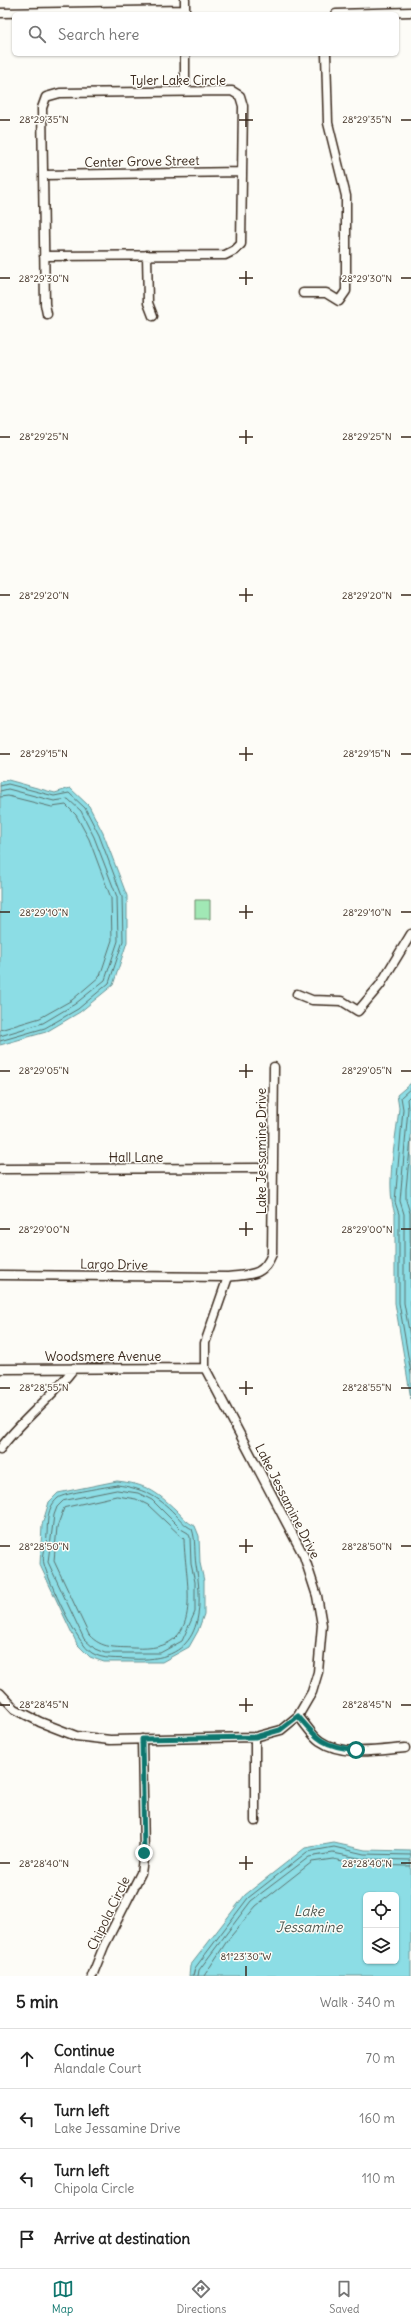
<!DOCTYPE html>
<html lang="en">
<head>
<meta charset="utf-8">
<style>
  :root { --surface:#fff; --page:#f6f6f6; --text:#222; --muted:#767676; --line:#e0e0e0; --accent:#0f766e }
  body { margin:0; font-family:Delius,sans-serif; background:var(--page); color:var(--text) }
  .controls { position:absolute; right:12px; bottom:12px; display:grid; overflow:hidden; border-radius:6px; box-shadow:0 1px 3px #0004 }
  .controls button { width:36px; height:36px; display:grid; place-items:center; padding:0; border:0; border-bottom:1px solid var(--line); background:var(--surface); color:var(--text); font:20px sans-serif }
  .stop { position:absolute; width:12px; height:12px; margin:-9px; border:3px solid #0f766e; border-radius:50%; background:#fff }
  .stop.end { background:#0f766e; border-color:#fff; box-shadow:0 1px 4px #0008 }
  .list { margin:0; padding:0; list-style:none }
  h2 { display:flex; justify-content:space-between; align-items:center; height:52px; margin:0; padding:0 16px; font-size:17px }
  h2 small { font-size:13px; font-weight:400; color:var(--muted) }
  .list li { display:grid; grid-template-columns:26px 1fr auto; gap:12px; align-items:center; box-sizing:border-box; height:60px; padding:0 16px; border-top:1px solid var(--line) }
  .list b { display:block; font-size:15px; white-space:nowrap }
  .list p { margin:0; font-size:13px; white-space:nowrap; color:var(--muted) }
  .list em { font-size:13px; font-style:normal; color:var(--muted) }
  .icon { flex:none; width:22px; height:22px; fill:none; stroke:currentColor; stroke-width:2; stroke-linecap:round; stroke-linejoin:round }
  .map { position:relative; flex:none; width:411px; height:1976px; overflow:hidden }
  .search { position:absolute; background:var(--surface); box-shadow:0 1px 3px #0004; left:12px; right:12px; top:12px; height:44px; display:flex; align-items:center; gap:10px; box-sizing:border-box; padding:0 14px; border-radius:6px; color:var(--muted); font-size:15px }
  .sheet { height:292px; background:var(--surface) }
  nav { display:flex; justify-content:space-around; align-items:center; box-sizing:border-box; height:56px; border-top:1px solid var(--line); background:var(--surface); font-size:11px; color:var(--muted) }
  nav a { display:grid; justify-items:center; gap:2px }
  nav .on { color:var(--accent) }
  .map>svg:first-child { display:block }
  .green { fill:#a1e8b5; stroke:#6e896a }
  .water { fill:#8cdde5; stroke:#6c9595; fill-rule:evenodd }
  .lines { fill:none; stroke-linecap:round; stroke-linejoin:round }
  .shore { stroke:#5b726e; stroke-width:1 }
  .minor-casing { stroke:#3b2a1e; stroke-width:11 }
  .minor { stroke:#fdfcf7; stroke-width:8 }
  .route { stroke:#0f766e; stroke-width:5 }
  .ticks { fill:none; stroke:#3b2a1e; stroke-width:1.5 }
  .labels { text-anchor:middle; stroke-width:3; stroke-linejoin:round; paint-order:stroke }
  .street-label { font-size:13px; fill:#3b2a1e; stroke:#fdfcf7 }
  .water-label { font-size:14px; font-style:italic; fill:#4f5750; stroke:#fdfcf7 }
  .ticks-label { font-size:10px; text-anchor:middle; fill:#3b2a1e; stroke:#fdfcf7; stroke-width:3; stroke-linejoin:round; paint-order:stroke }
</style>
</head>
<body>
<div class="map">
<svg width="411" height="1976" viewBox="0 0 411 1976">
  <rect width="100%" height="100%" fill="#fdfcf7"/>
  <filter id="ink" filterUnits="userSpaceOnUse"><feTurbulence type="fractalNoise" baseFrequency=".025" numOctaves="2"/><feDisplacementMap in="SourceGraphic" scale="8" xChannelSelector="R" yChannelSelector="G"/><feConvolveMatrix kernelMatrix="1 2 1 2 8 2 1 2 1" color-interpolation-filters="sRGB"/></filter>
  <g filter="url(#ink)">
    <path class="green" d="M195 900H210V919H195Z"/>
    <path class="water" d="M8 780 55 793 70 788 89 806 103 833 127 896V942L113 985 80 1012 46 1032 0 1045V782Z
      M411 1083V1399L395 1303V1214C385 1185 396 1140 399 1108L397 1095Z
      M117 1481C145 1484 156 1491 176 1510 183 1517 186 1522 195 1526L199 1536 200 1563 204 1581V1614L198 1631 189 1647 162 1662H104L90 1657 77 1644 40 1565 42 1525 49 1502 58 1493Z
      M334 1843 365 1850 411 1851V1976H189L190 1966 245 1895 305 1848ZM366 1895H396V1961H366Z"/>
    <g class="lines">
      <path class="shore" d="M0 786 8 784 54 796 69 793 85 808 99 835 122 896 123 941 109 983 78 1009 45 1028 0 1041
        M0 791 8 789 54 801 68 799 81 811 94 837 117 897 118 941 105 980 75 1004 43 1023 0 1036
        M0 797 8 796 52 807 66 805 76 815 89 839 111 898 112 940 100 976 72 1000 40 1018 0 1030
        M411 1088 401 1097 403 1109 395 1202 399 1214V1303L411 1373
        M411 1095 407 1099 408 1109 400 1201 404 1214V1303L411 1342
        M411 1139 406 1189V1200L410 1213 411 1306
        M117 1485C142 1488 158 1496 175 1514 181 1520 184 1525 192 1529 196 1540 194 1552 196 1565 205 1620 198 1663 131 1659 118 1658 103 1660 92 1653 77 1644 49 1582 44 1564 42 1557 45 1550 46 1543 49 1527 44 1510 58 1498 64 1493 107 1487 117 1485Z
        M117 1490 138 1493 152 1500 181 1529 188 1533 190 1537 191 1564 195 1582V1612L182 1641 160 1653H105L95 1649 84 1639 48 1562 54 1515 57 1507 63 1501Z
        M117 1496 136 1499 148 1505 184 1539C185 1585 208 1653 134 1648 115 1647 102 1649 89 1635L54 1561 57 1527 64 1508Z
        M193 1976 195 1968 248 1898 307 1852 334 1847 364 1854 411 1855
        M198 1976 199 1970 251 1901 309 1857 333 1853 364 1859 411 1860
        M204 1976 227 1941 256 1906 312 1862 333 1859 363 1865 411 1866"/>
      <defs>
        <path id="minor" d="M0 13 185 10
          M185 14V0
          M336 14 411 12
          M185 91V54
          M43 175 241 172
          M147 255 148 303 153 316
          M44 256 225 255 235 250 241 244 243 106 240 96 232 91 60 93 46 97 42 108 45 304 47 314
          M303 293H326L339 301 346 291V196L328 123 326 54
          M297 994 312 1000 342 1001 358 1011 380 985 411 934
          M0 1169 273 1168
          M0 1275 228 1277C250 1274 263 1277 272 1254L274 1067
          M0 1369 205 1368
          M0 1449C22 1419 52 1398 74 1368
          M0 1693 15 1709 40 1722 76 1736 110 1740 255 1737 281 1730 298 1716 312 1692 318 1672 322 1625 317 1596 304 1556 205 1368V1343L228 1277
          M298 1716C305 1723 312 1736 320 1741 343 1757 379 1750 405 1748
          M255 1737V1821
          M92 1976 104 1946 141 1873 144 1853 142 1739"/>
      </defs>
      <use href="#minor" class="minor-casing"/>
      <use href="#minor" class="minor"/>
    </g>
  </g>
  <g class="lines" filter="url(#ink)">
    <path class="route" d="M144 1853 142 1739 255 1737 280 1730 298 1716C319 1741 323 1746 356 1750"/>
  </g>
  <path class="ticks" d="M246 113V127M0 120H10M239 120H253M401 120H411M246 271V285M0 278H10M239 278H253M401 278H411M246 430V444M0 437H10M239 437H253M401 437H411M246 588V602M0 595H10M239 595H253M401 595H411M246 747V761M0 754H10M239 754H253M401 754H411M246 905V919M0 912H10M239 912H253M401 912H411M246 1064V1078M0 1071H10M239 1071H253M401 1071H411M246 1222V1236M0 1229H10M239 1229H253M401 1229H411M246 1381V1395M0 1388H10M239 1388H253M401 1388H411M246 1539V1553M0 1546H10M239 1546H253M401 1546H411M246 1698V1712M0 1705H10M239 1705H253M401 1705H411M246 1856V1870M0 1863H10M239 1863H253M401 1863H411M246 1966V1976"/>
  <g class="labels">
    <g class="street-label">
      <text x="178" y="85">Tyler Lake Circle</text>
      <text transform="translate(142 161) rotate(-1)" y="5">Center Grove Street</text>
      <text transform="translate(261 1151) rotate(-90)" y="5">Lake Jessamine Drive</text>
      <text x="136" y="1162">Hall Lane</text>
      <text transform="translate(114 1264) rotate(1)" y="5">Largo Drive</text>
      <text x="103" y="1361">Woodsmere Avenue</text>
      <text transform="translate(288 1501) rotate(63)" y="5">Lake Jessamine Drive</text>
      <text transform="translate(108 1913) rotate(-64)" y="5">Chipola Circle</text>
    </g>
    <g class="water-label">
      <text x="309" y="1916">Lake<tspan x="309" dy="16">Jessamine</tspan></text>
    </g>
  </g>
  <g class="ticks-label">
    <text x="44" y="123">28°29'35"N</text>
    <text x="367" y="123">28°29'35"N</text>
    <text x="44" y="282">28°29'30"N</text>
    <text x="367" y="282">28°29'30"N</text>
    <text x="44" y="440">28°29'25"N</text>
    <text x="367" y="440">28°29'25"N</text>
    <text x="44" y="599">28°29'20"N</text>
    <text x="367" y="599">28°29'20"N</text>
    <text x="44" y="757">28°29'15"N</text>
    <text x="367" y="757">28°29'15"N</text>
    <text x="44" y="916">28°29'10"N</text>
    <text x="367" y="916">28°29'10"N</text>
    <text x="44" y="1074">28°29'05"N</text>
    <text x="367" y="1074">28°29'05"N</text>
    <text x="44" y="1233">28°29'00"N</text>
    <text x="367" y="1233">28°29'00"N</text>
    <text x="44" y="1391">28°28'55"N</text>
    <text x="367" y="1391">28°28'55"N</text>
    <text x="44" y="1550">28°28'50"N</text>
    <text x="367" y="1550">28°28'50"N</text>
    <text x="44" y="1708">28°28'45"N</text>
    <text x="367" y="1708">28°28'45"N</text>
    <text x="44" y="1867">28°28'40"N</text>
    <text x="367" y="1867">28°28'40"N</text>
    <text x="246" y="1960">81°23'30"W</text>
  </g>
</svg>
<div class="controls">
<button><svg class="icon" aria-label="locate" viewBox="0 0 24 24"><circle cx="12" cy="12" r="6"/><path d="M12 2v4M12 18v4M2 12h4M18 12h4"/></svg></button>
<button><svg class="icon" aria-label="layers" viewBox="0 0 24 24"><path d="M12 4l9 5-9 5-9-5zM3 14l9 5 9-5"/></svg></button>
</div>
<div class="stop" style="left:356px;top:1750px"></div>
<div class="stop end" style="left:144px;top:1853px"></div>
<div class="search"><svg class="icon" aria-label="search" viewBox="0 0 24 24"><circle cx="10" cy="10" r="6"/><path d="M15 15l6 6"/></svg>Search here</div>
</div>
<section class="sheet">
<h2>5 min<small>Walk · 340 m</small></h2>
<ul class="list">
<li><svg class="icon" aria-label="ahead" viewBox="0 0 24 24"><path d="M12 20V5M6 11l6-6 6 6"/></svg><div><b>Continue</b><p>Alandale Court</p></div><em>70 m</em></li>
<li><svg class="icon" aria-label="left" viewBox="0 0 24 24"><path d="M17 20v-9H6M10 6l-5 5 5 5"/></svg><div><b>Turn left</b><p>Lake Jessamine Drive</p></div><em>160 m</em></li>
<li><svg class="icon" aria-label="left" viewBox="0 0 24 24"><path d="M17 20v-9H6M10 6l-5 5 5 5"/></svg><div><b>Turn left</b><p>Chipola Circle</p></div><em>110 m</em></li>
<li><svg class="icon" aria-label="arrive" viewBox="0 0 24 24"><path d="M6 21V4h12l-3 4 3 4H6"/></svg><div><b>Arrive at destination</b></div></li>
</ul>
</section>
<nav>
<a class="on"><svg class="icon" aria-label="map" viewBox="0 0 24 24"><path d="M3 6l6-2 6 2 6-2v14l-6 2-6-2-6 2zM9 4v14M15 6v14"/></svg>Map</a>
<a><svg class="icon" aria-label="directions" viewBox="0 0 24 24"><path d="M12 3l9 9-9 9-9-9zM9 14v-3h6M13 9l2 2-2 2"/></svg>Directions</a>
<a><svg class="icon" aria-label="saved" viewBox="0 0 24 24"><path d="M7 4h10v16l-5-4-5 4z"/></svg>Saved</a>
</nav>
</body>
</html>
